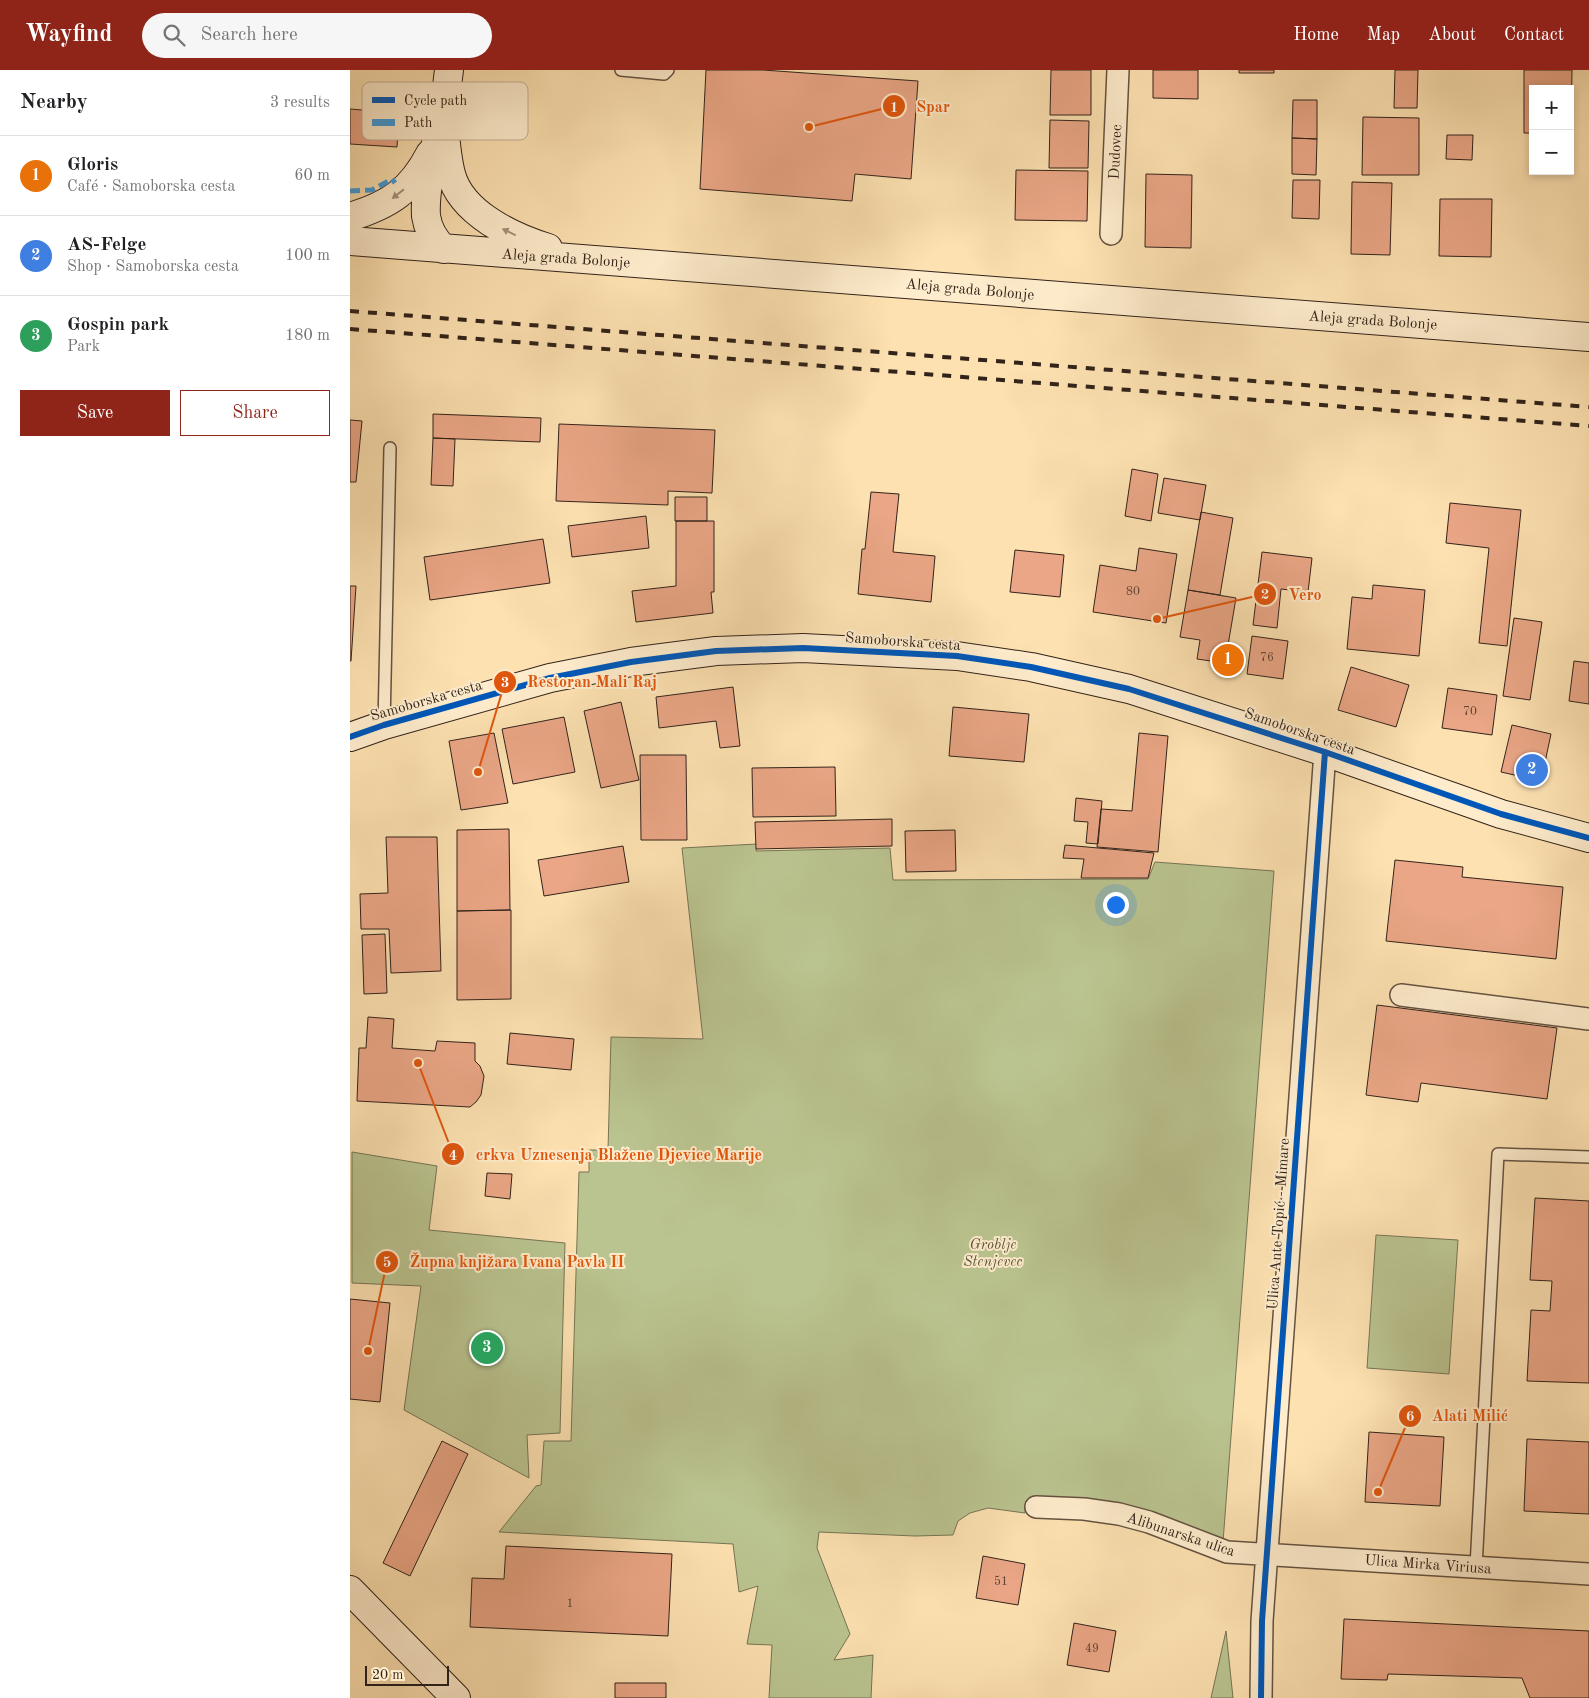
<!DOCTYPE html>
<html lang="en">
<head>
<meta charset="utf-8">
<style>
  :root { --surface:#fff; --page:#f6f6f6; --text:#202124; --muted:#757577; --line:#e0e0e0; --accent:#8f2418 }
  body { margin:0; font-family:"Old Standard TT",serif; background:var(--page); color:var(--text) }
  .controls { position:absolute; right:15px; top:15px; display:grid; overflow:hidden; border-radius:0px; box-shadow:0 2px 8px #0003 }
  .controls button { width:45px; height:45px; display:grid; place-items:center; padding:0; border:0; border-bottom:1px solid var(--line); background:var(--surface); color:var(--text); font:25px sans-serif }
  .scale { position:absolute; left:15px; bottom:12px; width:84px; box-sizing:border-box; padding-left:5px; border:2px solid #32231a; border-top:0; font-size:14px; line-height:18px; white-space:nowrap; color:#32231a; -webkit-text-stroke:4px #feeccc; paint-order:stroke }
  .you { position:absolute; left:765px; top:834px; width:18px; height:18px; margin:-12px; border:4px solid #fff; border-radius:50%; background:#1a73e8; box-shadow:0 0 0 8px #1a73e833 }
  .badge { display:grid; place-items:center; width:32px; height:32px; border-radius:50%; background:var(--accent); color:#fff; font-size:16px; font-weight:700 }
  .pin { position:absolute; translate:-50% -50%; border:2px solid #fff; box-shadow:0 1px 5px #0006 }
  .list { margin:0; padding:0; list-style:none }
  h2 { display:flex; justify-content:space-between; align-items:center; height:65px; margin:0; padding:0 20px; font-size:21px }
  h2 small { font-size:16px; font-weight:400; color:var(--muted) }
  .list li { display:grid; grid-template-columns:32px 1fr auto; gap:15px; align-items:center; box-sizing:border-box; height:80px; padding:0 20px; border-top:1px solid var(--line) }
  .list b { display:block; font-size:19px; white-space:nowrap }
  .list p { margin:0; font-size:16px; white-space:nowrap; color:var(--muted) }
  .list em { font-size:16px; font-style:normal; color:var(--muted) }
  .actions { display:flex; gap:10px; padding:15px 20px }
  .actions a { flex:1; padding:11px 0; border:1px solid var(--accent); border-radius:0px; text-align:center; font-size:18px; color:var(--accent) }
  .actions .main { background:var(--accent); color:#fff }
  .icon { flex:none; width:28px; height:28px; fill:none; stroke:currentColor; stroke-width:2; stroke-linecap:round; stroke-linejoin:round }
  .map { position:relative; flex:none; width:1239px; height:1628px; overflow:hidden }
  header { display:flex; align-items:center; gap:30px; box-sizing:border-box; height:70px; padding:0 25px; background:var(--accent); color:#fff }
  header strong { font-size:24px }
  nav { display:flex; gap:28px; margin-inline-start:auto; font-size:18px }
  .search { width:350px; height:45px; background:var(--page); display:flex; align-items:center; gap:12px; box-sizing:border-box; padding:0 18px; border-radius:28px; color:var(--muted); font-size:19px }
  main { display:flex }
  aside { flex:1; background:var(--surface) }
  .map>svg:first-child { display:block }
  .green { fill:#bac490; stroke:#767455 }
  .building { fill:#eaa686; stroke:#32231a }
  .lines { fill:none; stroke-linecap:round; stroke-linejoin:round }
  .lane-casing { stroke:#655240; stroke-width:14 }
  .street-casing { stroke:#655240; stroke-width:24 }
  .secondary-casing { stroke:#32231a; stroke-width:30 }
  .lane { stroke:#feeccc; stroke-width:11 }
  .street { stroke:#feeccc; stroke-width:21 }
  .secondary { stroke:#feeccc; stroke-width:28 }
  .rail { stroke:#32231a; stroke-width:4; stroke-dasharray:9 9; stroke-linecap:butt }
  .quiet { stroke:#3e9cdf; stroke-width:5; stroke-dasharray:10 5; stroke-linecap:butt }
  .cycleway-casing { stroke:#feeccc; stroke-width:9 }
  .cycleway { stroke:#0057b8; stroke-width:6 }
  .oneway { fill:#a2927c }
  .labels { text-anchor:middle; stroke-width:4; stroke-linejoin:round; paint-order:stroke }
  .number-label { font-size:12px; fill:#604435 }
  .street-label { font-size:15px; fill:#32231a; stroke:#feeccc }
  .park-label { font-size:15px; font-style:italic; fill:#5b533d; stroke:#feeccc }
  .key { fill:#feeccc; stroke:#c1b097; stroke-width:1 }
  .key-label { font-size:14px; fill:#32231a }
  .leader { fill:none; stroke:#df560d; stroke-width:2 }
  .callout-dot { fill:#df560d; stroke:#feeccc; stroke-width:2 }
  .mark-label { font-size:15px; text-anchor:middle; font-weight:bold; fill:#fff }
  .callout-label { font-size:16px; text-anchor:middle; font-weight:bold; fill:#df560d; stroke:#feeccc; stroke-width:4; stroke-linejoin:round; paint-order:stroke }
</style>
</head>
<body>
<header>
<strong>Wayfind</strong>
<div class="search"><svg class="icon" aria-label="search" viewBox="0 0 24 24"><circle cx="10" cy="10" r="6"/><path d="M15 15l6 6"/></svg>Search here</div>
<nav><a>Home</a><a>Map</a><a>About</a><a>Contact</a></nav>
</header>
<main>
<aside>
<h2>Nearby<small>3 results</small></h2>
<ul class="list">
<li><span class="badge" style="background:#e8710a">1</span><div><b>Gloris</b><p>Café · Samoborska cesta</p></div><em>60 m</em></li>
<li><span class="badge" style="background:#3f7fe0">2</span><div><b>AS-Felge</b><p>Shop · Samoborska cesta</p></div><em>100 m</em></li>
<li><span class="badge" style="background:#2e9e5b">3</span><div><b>Gospin park</b><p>Park</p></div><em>180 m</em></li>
</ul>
<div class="actions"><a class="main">Save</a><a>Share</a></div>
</aside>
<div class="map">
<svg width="1239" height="1628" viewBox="0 0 1239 1628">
  <rect width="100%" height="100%" fill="#fde1b1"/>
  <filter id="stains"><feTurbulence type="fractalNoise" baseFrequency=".004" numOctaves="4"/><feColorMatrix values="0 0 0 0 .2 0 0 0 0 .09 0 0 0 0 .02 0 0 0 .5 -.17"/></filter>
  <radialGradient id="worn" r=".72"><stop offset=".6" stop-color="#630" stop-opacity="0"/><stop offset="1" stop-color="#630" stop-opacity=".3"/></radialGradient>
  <path class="green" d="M407 774 406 781 540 778 543 810 798 809 805 792 924 801 873 1472 725 1432 676 1431 675 1443 638 1438 620 1443 608 1451 603 1465 565 1466 469 1462 467 1478 500 1564 484 1590 523 1585 521 1628H419L422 1575 397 1574 408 1516 389 1522 383 1474 149 1462 186 1416 191 1415 194 1371H221L229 1102H239V1080H258L261 967 353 969 332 778Z
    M2 1082 87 1096 79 1160 215 1173 210 1363 177 1365 179 1408 54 1340 71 1216 2 1213Z
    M1026 1165 1108 1170 1099 1304 1017 1298Z
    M876 1561 883 1628H861Z"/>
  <path class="building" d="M356 0H413L568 11 561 109 505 104 502 131 350 119Z
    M701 0H741V45H700Z
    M803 0H848V29L803 28Z
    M889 0H924V3H889Z
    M1045 0H1068L1067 38H1044Z
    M1174 0H1222L1221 64 1220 19H1183V63H1174Z
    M943 30H967V69L942 68Z
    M0 39 49 43 47 77 0 74Z
    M1013 47 1069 48V105H1012Z
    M700 50 739 51 738 98H699Z
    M1097 65H1123L1122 90 1096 89Z
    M942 68 967 69 966 105 942 104Z
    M666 100 738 101 737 151 665 150Z
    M796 104 842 105 841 178 795 177Z
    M943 110H970L969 149 942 148Z
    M1002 112 1042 113 1040 185 1001 184Z
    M1090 129H1142L1141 187 1089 186Z
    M83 344 191 348 190 372 83 368Z
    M0 350 12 351 6 412H0Z
    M209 354 365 360 362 423 318 421V435L206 431Z
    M83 368 105 369 103 416 81 415Z
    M782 399 808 404 801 451 775 446Z
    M814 408 856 415 850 450 808 443Z
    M521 422 549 424 543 482 585 486 581 532 508 524 512 479H515Z
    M325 427H357V451H325Z
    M1100 433 1171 440 1157 576 1129 573 1139 478 1096 473Z
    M851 442 883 448 870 525 838 520Z
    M296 446 299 478 222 487 218 456Z
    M326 451H364V522H361L363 543 286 552 282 521 326 516Z
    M193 469 200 513 80 530 74 487Z
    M789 478 827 484 816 553 743 542 750 495 786 501Z
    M665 480 714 485 710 527 660 522Z
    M912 482 962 488 958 522 931 519 927 558 903 555Z
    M1023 515 1075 520 1069 586 997 579 1002 527 1022 529Z
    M0 516H6L1 591H0Z
    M838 520 886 528 875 593 847 589 850 570 830 567Z
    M1164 548 1192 552 1180 630 1153 626Z
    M902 566 938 571 933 609 897 604Z
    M1224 591 1239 593V634L1219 631Z
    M1001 597 1059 615 1046 657 988 640Z
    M383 617 390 676 370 678 366 651 309 658 306 627Z
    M1098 618 1147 625 1142 665 1092 658Z
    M271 632 289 710 251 718 234 641Z
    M603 637 679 644 674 692 599 686Z
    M214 647 225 702 163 714 152 659Z
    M1162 655 1201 664 1191 711 1151 702Z
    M144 663 158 733 111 740 99 671Z
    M789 663 818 666 808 782 747 777 751 739 782 741Z
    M290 685H336L337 770H291Z
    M485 697 486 746 403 747 402 698Z
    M726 728 752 731 748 774 736 773 738 752 724 751Z
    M542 749V776L406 779 405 752Z
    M159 759 160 840 107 841V760Z
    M605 760 606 801 556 802 555 761Z
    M36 767H87L91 901 41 903 39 859H11L10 824 38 823Z
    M715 775 804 783 798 808H731L734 789 713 788Z
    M273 776 279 812 194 826 188 790Z
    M1045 790 1113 797 1112 807 1213 817 1206 889 1036 871Z
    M160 840H161V929L107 930V841Z
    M35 864 37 923 14 924 12 865Z
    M1027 935 1207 958 1197 1029 1071 1013 1068 1032 1016 1025Z
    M18 947 44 949 42 978 85 981 87 971 125 973V991L130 996 134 1006 131 1025 126 1032 120 1037 7 1031 9 978H16Z
    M160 963 224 969 221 1000 157 994Z
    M137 1103 162 1104 160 1129 135 1126Z
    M1185 1128 1239 1131V1313L1177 1311 1181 1240 1200 1241 1202 1211 1180 1210Z
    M0 1229 40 1233 30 1332 0 1329Z
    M1019 1362 1094 1367 1090 1436 1015 1432Z
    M1177 1369 1239 1372V1444L1174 1441Z
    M92 1371 118 1384 60 1506 33 1493Z
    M156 1476 322 1484 318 1566 120 1557 122 1508 154 1509Z
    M633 1486 675 1494 668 1535 626 1528Z
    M994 1549 1239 1561V1628H1180L1172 1608 1038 1604 1037 1610 991 1609Z
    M724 1553 766 1561 759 1602 717 1595Z
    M265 1613H316V1628H265Z"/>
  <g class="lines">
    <defs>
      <path id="lane" d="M271 0 314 4 318 0
        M34 655 40 378
        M1126 1497 1148 1084 1239 1087"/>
      <path id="street" d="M761 164 768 0
        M1051 925 1239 949
        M686 1437 734 1439 769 1444 799 1452 877 1482 1239 1504
        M911 1628 912 1551 975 682"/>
      <path id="secondary" d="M93 43C95 63 96 85 101 104 111 143 162 167 198 178
        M0 147C39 135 61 121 80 84
        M0 171 1239 267
        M94 179C84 170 78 159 76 146 74 118 86 74 92 46 96 31 97 15 99 0
        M0 667 34 655 200 608 281 592 366 581 453 578 607 586 681 597 779 619 975 682 1151 744 1239 768
        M0 1520 106 1628"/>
    </defs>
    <use href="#lane" class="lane-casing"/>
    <use href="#street" class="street-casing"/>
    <use href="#secondary" class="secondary-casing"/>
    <use href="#lane" class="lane"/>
    <use href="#street" class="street"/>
    <use href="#secondary" class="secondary"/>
    <path class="rail" d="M0 241 1239 337
      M0 259 1239 356"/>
    <path class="quiet" d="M0 121 22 120 42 109 45 113"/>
    <defs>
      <path id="cycleway" d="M0 667 34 655 200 608 281 592 366 581 453 578 607 586 681 597 779 619 975 682 1151 744 1239 768
        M911 1628 912 1551 975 682"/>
    </defs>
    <use href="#cycleway" class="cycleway-casing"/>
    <use href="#cycleway" class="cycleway"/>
  </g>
  <defs><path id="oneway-solid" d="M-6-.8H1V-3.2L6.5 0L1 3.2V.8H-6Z" transform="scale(1.25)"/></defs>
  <g class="oneway">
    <use href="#oneway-solid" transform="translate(48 124) rotate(142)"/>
    <use href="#oneway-solid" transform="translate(159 162) rotate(-154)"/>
  </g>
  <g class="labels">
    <g class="number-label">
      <text x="783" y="525">80</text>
      <text x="917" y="591">76</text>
      <text x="1120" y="645">70</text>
      <text x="651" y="1515">51</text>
      <text x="220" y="1537">1</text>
      <text x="742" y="1582">49</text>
    </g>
    <g class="street-label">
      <text transform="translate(765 82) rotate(-87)" y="5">Dudovec</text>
      <text transform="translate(216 188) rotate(4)" y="5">Aleja grada Bolonje</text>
      <text transform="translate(620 219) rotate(5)" y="5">Aleja grada Bolonje</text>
      <text transform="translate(1023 250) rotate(4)" y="5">Aleja grada Bolonje</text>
      <text transform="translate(553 571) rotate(4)" y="5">Samoborska cesta</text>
      <text transform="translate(76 630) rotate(-16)" y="5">Samoborska cesta</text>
      <text transform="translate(950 661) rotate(19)" y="5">Samoborska cesta</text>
      <text transform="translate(928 1154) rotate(-86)" y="5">Ulica Ante Topić - Mimare</text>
      <text transform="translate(831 1464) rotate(18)" y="5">Alibunarska ulica</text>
      <text transform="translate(1078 1494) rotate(4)" y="5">Ulica Mirka Viriusa</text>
    </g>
    <g class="park-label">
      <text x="643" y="1179">Groblje<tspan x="643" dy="17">Stenjevec</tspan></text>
    </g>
  </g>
  <rect x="12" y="12" width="166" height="58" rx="8" class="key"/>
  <rect x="22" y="27" width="23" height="6" fill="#0057b8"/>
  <rect x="22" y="49" width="23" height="7" fill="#3e9cdf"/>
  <g class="key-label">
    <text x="54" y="35">Cycle path</text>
    <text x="54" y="57">Path</text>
  </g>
  <path class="leader" d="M459 57L544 36M807 549L915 524M128 702L155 612M68 993L103 1084M18 1281L37 1192M1028 1422L1060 1346"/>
  <g class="callout-dot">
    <circle cx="459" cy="57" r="5"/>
    <circle cx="807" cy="549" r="5"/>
    <circle cx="128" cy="702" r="5"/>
    <circle cx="68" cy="993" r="5"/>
    <circle cx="18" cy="1281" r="5"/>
    <circle cx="1028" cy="1422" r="5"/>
    <circle cx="544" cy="36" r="12"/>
    <circle cx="915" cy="524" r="12"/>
    <circle cx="155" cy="612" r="12"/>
    <circle cx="103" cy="1084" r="12"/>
    <circle cx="37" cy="1192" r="12"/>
    <circle cx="1060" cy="1346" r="12"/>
  </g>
  <g class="mark-label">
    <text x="544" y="42">1</text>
    <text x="915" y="529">2</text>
    <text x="155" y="617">3</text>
    <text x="103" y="1090">4</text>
    <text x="37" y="1197">5</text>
    <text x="1060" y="1351">6</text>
  </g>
  <g class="callout-label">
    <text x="583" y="42">Spar</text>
    <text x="955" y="530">Vero</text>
    <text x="242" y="617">Restoran Mali Raj</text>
    <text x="269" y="1090">crkva Uznesenja Blažene Djevice Marije</text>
    <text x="167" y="1197">Župna knjižara Ivana Pavla II</text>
    <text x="1120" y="1351">Alati Milić</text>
  </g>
  <rect width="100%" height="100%" filter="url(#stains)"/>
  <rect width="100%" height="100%" fill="url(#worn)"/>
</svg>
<div class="controls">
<button>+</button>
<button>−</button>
</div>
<div class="scale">20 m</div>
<div class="you"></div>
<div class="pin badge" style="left:878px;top:590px;background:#e8710a">1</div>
<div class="pin badge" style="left:1182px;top:700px;background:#3f7fe0">2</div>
<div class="pin badge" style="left:137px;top:1278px;background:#2e9e5b">3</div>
</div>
</main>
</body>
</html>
